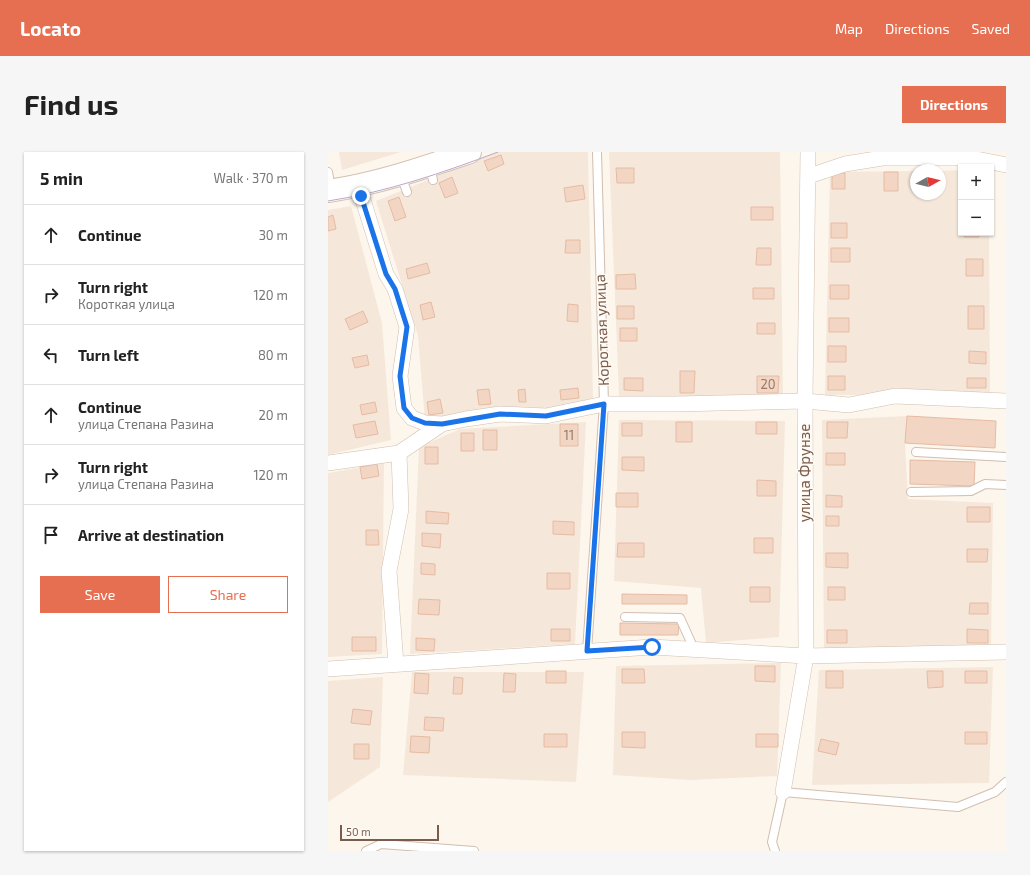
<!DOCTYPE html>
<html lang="en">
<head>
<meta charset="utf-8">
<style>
  :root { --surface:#fff; --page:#f6f6f6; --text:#222; --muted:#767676; --line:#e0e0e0; --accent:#e76f51 }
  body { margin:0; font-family:"Exo 2",sans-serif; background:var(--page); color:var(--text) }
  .controls { position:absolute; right:12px; top:12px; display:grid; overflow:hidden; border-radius:0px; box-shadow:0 1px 3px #0004 }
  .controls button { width:36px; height:36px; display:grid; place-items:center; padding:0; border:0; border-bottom:1px solid var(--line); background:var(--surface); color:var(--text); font:20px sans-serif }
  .compass { position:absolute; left:582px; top:12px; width:36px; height:36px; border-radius:50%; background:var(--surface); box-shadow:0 1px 3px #0004; rotate:82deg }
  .scale { position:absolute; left:12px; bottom:10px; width:99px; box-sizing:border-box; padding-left:4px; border:2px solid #7a5c4d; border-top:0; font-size:11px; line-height:14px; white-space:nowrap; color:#7a5c4d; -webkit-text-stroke:3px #fffaf3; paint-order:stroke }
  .stop { position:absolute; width:12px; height:12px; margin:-9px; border:3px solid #1a73e8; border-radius:50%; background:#fff }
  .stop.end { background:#1a73e8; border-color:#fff; box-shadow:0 1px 4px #0008 }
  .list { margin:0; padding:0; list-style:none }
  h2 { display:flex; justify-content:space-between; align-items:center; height:52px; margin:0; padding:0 16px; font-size:17px }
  h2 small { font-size:13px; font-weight:400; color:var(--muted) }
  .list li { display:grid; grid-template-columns:26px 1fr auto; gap:12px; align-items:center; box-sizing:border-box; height:60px; padding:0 16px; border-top:1px solid var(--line) }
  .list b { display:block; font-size:15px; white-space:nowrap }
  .list p { margin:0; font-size:13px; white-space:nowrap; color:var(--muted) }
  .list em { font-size:13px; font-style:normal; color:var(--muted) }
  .actions { display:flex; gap:8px; padding:12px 16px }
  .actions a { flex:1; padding:9px 0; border:1px solid var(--accent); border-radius:0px; text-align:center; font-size:14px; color:var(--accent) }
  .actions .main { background:var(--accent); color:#fff }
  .icon { flex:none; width:22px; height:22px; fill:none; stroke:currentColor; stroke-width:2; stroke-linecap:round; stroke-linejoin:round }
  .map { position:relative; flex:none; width:678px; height:699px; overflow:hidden; border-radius:0px }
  header { display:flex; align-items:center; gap:24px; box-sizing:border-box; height:56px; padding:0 20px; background:var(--accent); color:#fff }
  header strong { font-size:19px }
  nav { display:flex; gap:22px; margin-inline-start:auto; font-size:14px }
  .intro { display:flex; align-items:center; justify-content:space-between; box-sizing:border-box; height:96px; padding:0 24px }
  h1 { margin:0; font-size:28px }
  .button { padding:10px 18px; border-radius:0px; background:var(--accent); color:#fff; font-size:14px; font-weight:700 }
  main { display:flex; gap:24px; padding:0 24px }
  aside { flex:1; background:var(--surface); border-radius:0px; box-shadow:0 1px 3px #0004 }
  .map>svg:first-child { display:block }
  .residential { fill:#f5e8da }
  .building { fill:#f3d5c3; stroke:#e6bba3 }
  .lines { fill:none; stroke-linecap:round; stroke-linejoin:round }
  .service-casing { stroke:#d1beb0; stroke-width:10 }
  .minor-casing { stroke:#d1beb0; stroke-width:16 }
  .secondary-casing { stroke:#d6c0b0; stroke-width:24 }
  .service { stroke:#fff; stroke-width:8 }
  .minor { stroke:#fff; stroke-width:15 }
  .secondary { stroke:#fff; stroke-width:22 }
  .tram { stroke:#b9a8c9; stroke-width:1 }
  .route { stroke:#1a73e8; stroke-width:5 }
  .labels { text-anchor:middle; stroke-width:3; stroke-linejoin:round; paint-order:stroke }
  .number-label { font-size:13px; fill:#987a6a }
  .street-label { font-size:15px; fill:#7a5c4d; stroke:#fffaf3 }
</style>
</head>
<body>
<header>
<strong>Locato</strong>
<nav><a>Map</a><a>Directions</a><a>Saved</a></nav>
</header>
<div class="intro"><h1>Find us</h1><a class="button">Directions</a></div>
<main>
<aside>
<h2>5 min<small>Walk · 370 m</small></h2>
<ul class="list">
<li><svg class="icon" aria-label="ahead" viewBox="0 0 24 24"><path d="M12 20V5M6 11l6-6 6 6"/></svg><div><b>Continue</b></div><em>30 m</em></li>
<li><svg class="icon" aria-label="right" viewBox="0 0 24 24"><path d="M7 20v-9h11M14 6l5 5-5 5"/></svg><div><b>Turn right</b><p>Короткая улица</p></div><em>120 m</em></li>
<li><svg class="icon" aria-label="left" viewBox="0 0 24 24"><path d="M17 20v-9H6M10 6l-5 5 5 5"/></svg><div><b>Turn left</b></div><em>80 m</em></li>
<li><svg class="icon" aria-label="ahead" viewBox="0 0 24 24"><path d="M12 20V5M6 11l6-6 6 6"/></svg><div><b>Continue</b><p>улица Степана Разина</p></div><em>20 m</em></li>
<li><svg class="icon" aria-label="right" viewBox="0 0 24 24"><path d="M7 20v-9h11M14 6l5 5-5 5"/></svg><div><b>Turn right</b><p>улица Степана Разина</p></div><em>120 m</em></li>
<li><svg class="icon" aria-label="arrive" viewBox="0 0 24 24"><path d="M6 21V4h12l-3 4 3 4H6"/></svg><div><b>Arrive at destination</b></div></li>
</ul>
<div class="actions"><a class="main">Save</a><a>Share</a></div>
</aside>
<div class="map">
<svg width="678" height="699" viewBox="0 0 678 699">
  <rect width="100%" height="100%" fill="#fdf6ec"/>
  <path class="residential" d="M11 0H73L14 18Z
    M169 0H260L265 248 219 256 173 255 97 269 90 184 48 49Z
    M281 0H452L455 245 291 244Z
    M633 18V81H661L662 242 497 243 502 20 588 19V42H612V19Z
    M23 54 54 171 63 288 0 303V58Z
    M579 264 577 291 580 347 665 351 663 495 496 499 494 268Z
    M291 268 457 269 451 485 378 491 373 436 286 429Z
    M258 270 247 492 82 502 91 295 132 277Z
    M56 311 54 502 0 505V321Z
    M453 511 449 624 363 628 285 623 288 514Z
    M665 515 661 631 484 633 491 518Z
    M84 520H256L248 630 75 623Z
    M55 525 52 615 0 650V529Z"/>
  <path class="building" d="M173 3 176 12 160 19 156 9Z
    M288 16H306V31H289Z
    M594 17H605V18H594Z
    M556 20H570V39H556Z
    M504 21H517V37H504Z
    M124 25 130 41 117 46 111 31Z
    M255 33 257 47 238 50 236 36Z
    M71 45 78 65 67 69 60 49Z
    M423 55H445V68H423Z
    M5 63 8 77 0 79V65Z
    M503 71H519V86H503Z
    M636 81H651V85H636Z
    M238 88H252V101H237Z
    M429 96H443V113H428Z
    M503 96H522V110H503Z
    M638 107H655V124H638Z
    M99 111 102 121 80 127 78 117Z
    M307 122 308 137H288V123Z
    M502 133H521V147H502Z
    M425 136H446V147H425Z
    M103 150 107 165 95 168 92 153Z
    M240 152 250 153V170L239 169Z
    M289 154H306V167H289Z
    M640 154H656V177H640Z
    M35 159 40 170 22 178 17 167Z
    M501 166H521V180H501Z
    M429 171H447V182H429Z
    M292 176H309V189H292Z
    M500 194H518V210H500Z
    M641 199 658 200V212L641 211Z
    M39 203 41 213 27 216 24 206Z
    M352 219H367L366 241H352Z
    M429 224H451L450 241H429Z
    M500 224H517V238H500Z
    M296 226H315V239L296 238Z
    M639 226H658V236H639Z
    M250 236 251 246 233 248 232 238Z
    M161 237 163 252 151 253 149 238Z
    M197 237 198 250H191L190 238Z
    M112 247 115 261 101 263 99 250Z
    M47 250 49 260 34 263 32 253Z
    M579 264 668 269 667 296 577 291Z
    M47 269 50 282 28 286 25 273Z
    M348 270H364V290H348Z
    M428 270H449V282H428Z
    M499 270H520L519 286H499Z
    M294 271H314V284H294Z
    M232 272H250V294H232Z
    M155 278H169V298H155Z
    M133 281H146V299H133Z
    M97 295H110V312H97Z
    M498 301H517V313H498Z
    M294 305H316V319L294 318Z
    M582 308 647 310 646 334 582 332Z
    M49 312 51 324 34 327 32 315Z
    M429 328 448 329V344H429Z
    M288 341H310V355H288Z
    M498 343 514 344V355H498Z
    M639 355H662V370H639Z
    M98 359 121 361 120 372 98 371Z
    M498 364H511V374H498Z
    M225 369 246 370V383L225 382Z
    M38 378H50L51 393H38Z
    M94 381 113 382 112 396 94 394Z
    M426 386H445V401H426Z
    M290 391H316V405H289Z
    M639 397H660L659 410H639Z
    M498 401H520V416L498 415Z
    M93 411 107 412V423L93 422Z
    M219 421H242V437H219Z
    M422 435H442V450H422Z
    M500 435H517V448H500Z
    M294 442 359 443V452H294Z
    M91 447 112 448 111 463 90 462Z
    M642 451H660V462H641Z
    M292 471 351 472 350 483H292Z
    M223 477H242V489H223Z
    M639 477 660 478V491H639Z
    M499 478H519V491H499Z
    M24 485H48V499H24Z
    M88 486 107 487 106 499 88 498Z
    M427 514H447V530L427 529Z
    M294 517H316L317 531H294Z
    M218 519H238V531H218Z
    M498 519H515V536H498Z
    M599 519H615V535L600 536Z
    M637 519H659V531H637Z
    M87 521 101 522 100 542 86 541Z
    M176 521 188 522 187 540H175Z
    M126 525 135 526 134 542H125Z
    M25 557 44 559 42 573 23 571Z
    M97 565 116 566 115 579 96 578Z
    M294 580H317V596L294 595Z
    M637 580H659V592H637Z
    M216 582H239V595H216Z
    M428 582H450V595H428Z
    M83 584 102 585 101 601 82 600Z
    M493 587 511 591 508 603 490 599Z
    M26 592H41V607H26Z"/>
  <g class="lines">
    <defs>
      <path id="service" d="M102 15 105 28
        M0 20 3 38
        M73 24 79 40
        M588 300 678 305
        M583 340 643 339 657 332 678 333
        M297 465 352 466 366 497
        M259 499 276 252 269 0
        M38 699 53 692 146 699
        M447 699 444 690 455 640 630 655 667 640 678 630"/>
      <path id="minor" d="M481 24 517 12 554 6H643L678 13
        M31 35 58 122 67 137 79 175 72 224 76 256 84 266 97 271 114 272
        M0 311 71 301 114 272 138 267 172 262 218 264 276 252H347L477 249 521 253 567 244 678 249
        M68 512 61 419 73 357 71 301
        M0 517 324 495 478 504 678 500
        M455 640 478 504 477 249 480 0"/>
      <path id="secondary" d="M0 39C49 32 95 16 142 0"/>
    </defs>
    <use href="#service" class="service-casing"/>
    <use href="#minor" class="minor-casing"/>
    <use href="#secondary" class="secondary-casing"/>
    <use href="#service" class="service"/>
    <use href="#minor" class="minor"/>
    <use href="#secondary" class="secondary"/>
    <path class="tram" d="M0 49C59 40 114 21 170 0"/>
  </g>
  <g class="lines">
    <path class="route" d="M33 44 58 122 67 137 79 175 72 224 76 256 84 266 97 271 114 272 172 262 218 264 276 252 259 499 324 495"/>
  </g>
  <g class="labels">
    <g class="number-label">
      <text x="440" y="237">20</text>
      <text x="241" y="288">11</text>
    </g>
    <g class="street-label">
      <text transform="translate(274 178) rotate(-92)" y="5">Короткая улица</text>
      <text transform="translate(477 321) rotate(-90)" y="5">улица Фрунзе</text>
    </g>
  </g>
</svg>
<div class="controls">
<button>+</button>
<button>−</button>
</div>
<svg class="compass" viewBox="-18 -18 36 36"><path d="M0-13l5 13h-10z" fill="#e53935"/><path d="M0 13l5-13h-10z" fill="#767676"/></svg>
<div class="scale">50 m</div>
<div class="stop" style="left:324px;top:495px"></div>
<div class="stop end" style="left:33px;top:44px"></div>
</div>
</main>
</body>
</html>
